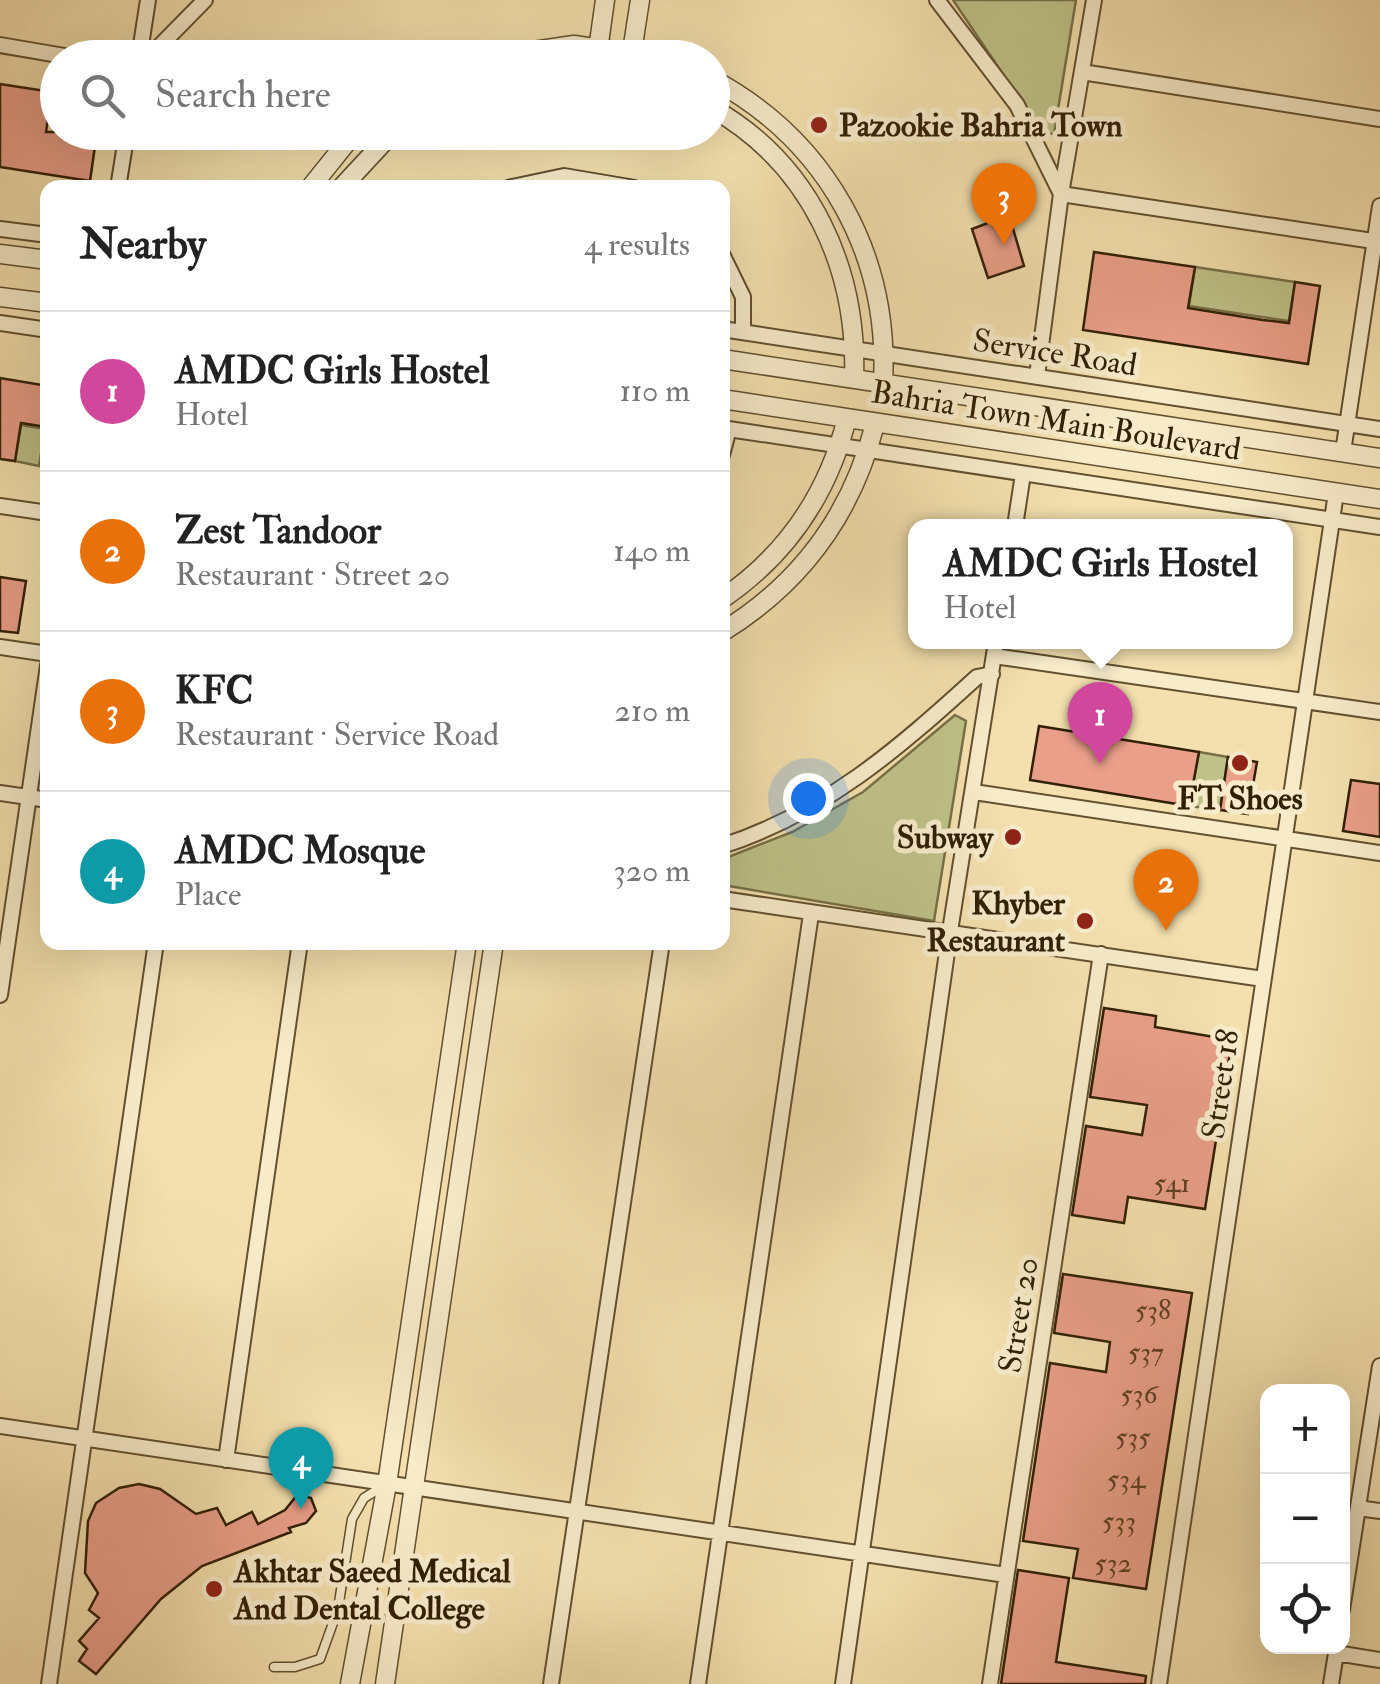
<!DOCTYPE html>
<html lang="en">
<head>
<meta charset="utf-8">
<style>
  :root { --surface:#fff; --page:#f6f6f6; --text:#222; --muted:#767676; --line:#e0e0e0; --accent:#8f2418 }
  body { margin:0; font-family:"IM FELL Double Pica",serif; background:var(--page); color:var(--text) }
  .controls { position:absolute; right:30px; bottom:30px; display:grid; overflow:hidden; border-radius:20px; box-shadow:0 10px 40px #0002 }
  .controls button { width:90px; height:90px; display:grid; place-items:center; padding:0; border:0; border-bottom:2px solid var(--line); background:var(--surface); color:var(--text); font:50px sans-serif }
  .you { position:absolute; left:808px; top:798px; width:35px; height:35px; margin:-25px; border:8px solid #fff; border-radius:50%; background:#1a73e8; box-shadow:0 0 0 15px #1a73e833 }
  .badge { display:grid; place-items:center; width:65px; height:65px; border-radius:50%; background:var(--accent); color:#fff; font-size:32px; font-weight:700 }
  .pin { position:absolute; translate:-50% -82px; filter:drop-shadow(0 2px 5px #0008) }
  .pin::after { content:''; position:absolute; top:52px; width:35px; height:30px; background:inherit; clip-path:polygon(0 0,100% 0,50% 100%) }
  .popup { position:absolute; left:908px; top:519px; width:385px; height:130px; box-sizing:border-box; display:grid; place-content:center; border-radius:20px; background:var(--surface); filter:drop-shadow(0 2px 8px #0005); font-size:32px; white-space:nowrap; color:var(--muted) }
  .popup b { font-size:38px; color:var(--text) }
  .popup::after { content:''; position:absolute; left:50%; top:100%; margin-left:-20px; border:20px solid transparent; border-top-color:var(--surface) }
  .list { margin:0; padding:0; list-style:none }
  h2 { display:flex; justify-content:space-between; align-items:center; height:130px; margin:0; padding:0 40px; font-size:42px }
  h2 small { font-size:32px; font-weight:400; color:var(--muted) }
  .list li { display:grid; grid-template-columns:65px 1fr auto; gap:30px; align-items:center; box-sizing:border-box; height:160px; padding:0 40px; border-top:2px solid var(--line) }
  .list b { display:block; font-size:38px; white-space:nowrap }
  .list p { margin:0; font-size:32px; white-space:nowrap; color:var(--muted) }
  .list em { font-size:32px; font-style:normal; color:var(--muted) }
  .icon { flex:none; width:55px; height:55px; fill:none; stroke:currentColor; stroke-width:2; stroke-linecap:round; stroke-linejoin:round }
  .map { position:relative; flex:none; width:1380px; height:1684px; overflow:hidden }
  .search { position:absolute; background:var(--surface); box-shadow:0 10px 40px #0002; left:40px; top:40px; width:690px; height:110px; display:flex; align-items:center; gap:25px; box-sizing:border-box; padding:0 35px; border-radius:55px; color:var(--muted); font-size:38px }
  .panel { position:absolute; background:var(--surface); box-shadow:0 10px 40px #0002; left:40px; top:180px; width:690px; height:770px; border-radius:20px }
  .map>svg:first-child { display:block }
  .green { fill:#bec188; stroke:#787046; stroke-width:2.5 }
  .building { fill:#e99f89; stroke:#322004; stroke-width:2.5 }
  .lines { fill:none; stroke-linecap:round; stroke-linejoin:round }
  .service-casing { stroke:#62502e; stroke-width:11 }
  .minor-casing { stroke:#62502e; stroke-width:18 }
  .tertiary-casing { stroke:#62502e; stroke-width:21 }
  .service { stroke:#f7ebca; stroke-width:8 }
  .minor { stroke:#f7ebca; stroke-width:14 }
  .tertiary { stroke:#f7ebca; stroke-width:18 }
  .poi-dot { fill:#8f2418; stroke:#f7ebca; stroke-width:4 }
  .labels { text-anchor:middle; stroke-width:10; stroke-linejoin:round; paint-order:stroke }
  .number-label { font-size:28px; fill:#604025 }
  .poi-label { font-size:32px; font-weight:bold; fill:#322004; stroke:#f7ebca; text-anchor:start }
  .street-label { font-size:32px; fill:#322004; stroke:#f7ebca }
</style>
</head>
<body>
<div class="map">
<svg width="1380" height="1684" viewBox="0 0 1380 1684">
  <rect width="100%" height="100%" fill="#f3e0ae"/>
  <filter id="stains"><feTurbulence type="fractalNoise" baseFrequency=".002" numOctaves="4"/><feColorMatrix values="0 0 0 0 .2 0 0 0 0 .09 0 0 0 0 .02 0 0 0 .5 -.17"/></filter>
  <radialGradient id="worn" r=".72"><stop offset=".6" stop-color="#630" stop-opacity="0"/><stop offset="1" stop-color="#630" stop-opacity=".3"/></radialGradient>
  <path class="green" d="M953 0H1076L1054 134 1042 132Z
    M1195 267 1295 282 1289 321 1189 306Z
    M21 425 45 429 39 466 15 461Z
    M955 715 966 721 934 921 723 885V859L792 832 863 792Z
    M1199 752 1228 757 1220 810 1189 806Z"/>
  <path class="building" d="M0 84 52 92 46 132H97L90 181 0 167Z
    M1009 215 1024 266 988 278 972 229Z
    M1094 252 1195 267 1188 308 1263 320 1289 323 1295 282 1320 286 1308 364 1083 330Z
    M0 378 48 386 46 427 21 423 15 461 0 459Z
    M0 577 26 581 18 633 0 631Z
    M1039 726 1199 752 1189 806 1030 780Z
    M1228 757 1257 762 1248 814 1220 810Z
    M1351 780 1380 784V837L1343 831Z
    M1104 1008 1156 1016 1155 1027 1232 1040 1205 1209 1128 1197 1124 1223 1072 1215 1086 1126 1142 1135 1147 1105 1090 1097Z
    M1063 1274 1192 1293 1146 1589 1073 1578 1078 1549 1023 1541 1050 1363 1106 1372 1110 1342 1054 1333Z
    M139 1484 160 1489 196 1514 217 1508 226 1525 252 1512 258 1524 285 1510 298 1494 311 1498 316 1511 306 1523 289 1528 291 1532 202 1566 161 1599 96 1674 79 1661 87 1649 79 1641 99 1618 89 1610 98 1593 85 1573 88 1521 96 1503 119 1488Z
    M1018 1570 1069 1578 1056 1662 1146 1676 1145 1684H1001Z"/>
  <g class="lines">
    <defs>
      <path id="service" d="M274 1667H295L320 1659 338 1609 352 1519 364 1498 385 1485"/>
      <path id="minor" d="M937 0 1017 105 1061 194 1380 242
        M0 45 76 58
        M139 58 148 0
        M148 58 205 0
        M1082 72 1380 119
        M118 188 127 132
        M508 188 564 176 635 188
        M0 229 48 235
        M722 254 743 297V332
        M0 323 48 330
        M722 329 1380 429
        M1037 376 1061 194 1094 0
        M722 428 1380 527
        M1343 452 1380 206
        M722 455 729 429
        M0 506 48 513
        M1015 526 1023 474
        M0 647 48 654
        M994 656 1380 712
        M974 792 1380 853
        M0 793 48 800
        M722 846C825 813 899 748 977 677L992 674
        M722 899 1263 979
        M0 995 48 665
        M0 1426 1006 1575
        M226 1460 300 942
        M1358 1508 1380 1511
        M1342 1610 1380 1366
        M1336 1653 1380 1660
        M49 1684 156 942
        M551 1684 662 942
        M698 1684 811 914
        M843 1684 950 931 996 642
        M990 1684 1101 954
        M1159 1684 1336 493
        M1331 1684 1337 1647"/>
      <path id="tertiary" d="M597 57 605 0
        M484 58 574 45 660 58
        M631 58 640 0
        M712 79C826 140 890 254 883 383
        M712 108C811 164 858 269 854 379
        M310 188 355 132
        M341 188 393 132
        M0 254 48 260
        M0 297 48 303
        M722 359 1380 458
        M722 399 1380 499
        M722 599C788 554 828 494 847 418
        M722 632C802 583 852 514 875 424
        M350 1684 387 1484 467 942
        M385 1684 494 942"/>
    </defs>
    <use href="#service" class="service-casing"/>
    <use href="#minor" class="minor-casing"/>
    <use href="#tertiary" class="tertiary-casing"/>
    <use href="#service" class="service"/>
    <use href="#minor" class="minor"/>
    <use href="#tertiary" class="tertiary"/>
  </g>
  <g class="poi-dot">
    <circle cx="819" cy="125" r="10"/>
    <circle cx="1240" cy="763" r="10"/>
    <circle cx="1013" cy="837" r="10"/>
    <circle cx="1085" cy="921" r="10"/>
    <circle cx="214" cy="1589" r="10"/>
  </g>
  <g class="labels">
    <g class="number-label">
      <text x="1172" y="1192">541</text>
      <text x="1153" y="1319">538</text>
      <text x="1146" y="1361">537</text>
      <text x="1139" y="1403">536</text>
      <text x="1133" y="1446">535</text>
      <text x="1126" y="1488">534</text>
      <text x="1119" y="1530">533</text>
      <text x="1113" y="1572">532</text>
    </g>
    <g class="poi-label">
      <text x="839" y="136">Pazookie Bahria Town</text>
      <text x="1240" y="809" text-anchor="middle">FT Shoes</text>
      <text x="993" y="848" text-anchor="end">Subway</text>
      <text x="1065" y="914" text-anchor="end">Khyber<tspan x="1065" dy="37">Restaurant</tspan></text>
      <text x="234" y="1582">Akhtar Saeed Medical<tspan x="234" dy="37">And Dental College</tspan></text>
    </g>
    <g class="street-label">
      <text transform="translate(1055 352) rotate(9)" y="11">Service Road</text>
      <text transform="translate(1056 420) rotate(9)" y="11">Bahria Town Main Boulevard</text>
      <text transform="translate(1220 1084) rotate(-82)" y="11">Street 18</text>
      <text transform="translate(1018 1315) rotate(-81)" y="11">Street 20</text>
    </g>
  </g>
  <rect width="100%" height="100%" filter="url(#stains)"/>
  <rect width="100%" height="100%" fill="url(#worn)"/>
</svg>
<div class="controls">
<button>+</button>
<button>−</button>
<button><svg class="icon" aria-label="locate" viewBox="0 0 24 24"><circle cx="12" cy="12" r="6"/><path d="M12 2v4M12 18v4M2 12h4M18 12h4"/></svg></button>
</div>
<div class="you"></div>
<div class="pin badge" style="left:1100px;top:764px;background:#d1479c">1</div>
<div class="popup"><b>AMDC Girls Hostel</b>Hotel</div>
<div class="pin badge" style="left:1166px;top:931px;background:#e8710a">2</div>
<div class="pin badge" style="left:1004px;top:245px;background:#e8710a">3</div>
<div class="pin badge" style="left:301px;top:1509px;background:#0f9aa8">4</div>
<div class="search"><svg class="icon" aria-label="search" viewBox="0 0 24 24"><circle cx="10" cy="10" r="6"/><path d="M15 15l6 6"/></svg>Search here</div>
<section class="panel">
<h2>Nearby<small>4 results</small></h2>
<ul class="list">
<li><span class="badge" style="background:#d1479c">1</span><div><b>AMDC Girls Hostel</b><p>Hotel</p></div><em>110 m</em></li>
<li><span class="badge" style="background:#e8710a">2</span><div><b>Zest Tandoor</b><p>Restaurant · Street 20</p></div><em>140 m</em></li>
<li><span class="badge" style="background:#e8710a">3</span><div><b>KFC</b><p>Restaurant · Service Road</p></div><em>210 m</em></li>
<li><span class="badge" style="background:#0f9aa8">4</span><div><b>AMDC Mosque</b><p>Place</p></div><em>320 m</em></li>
</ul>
</section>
</div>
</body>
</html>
